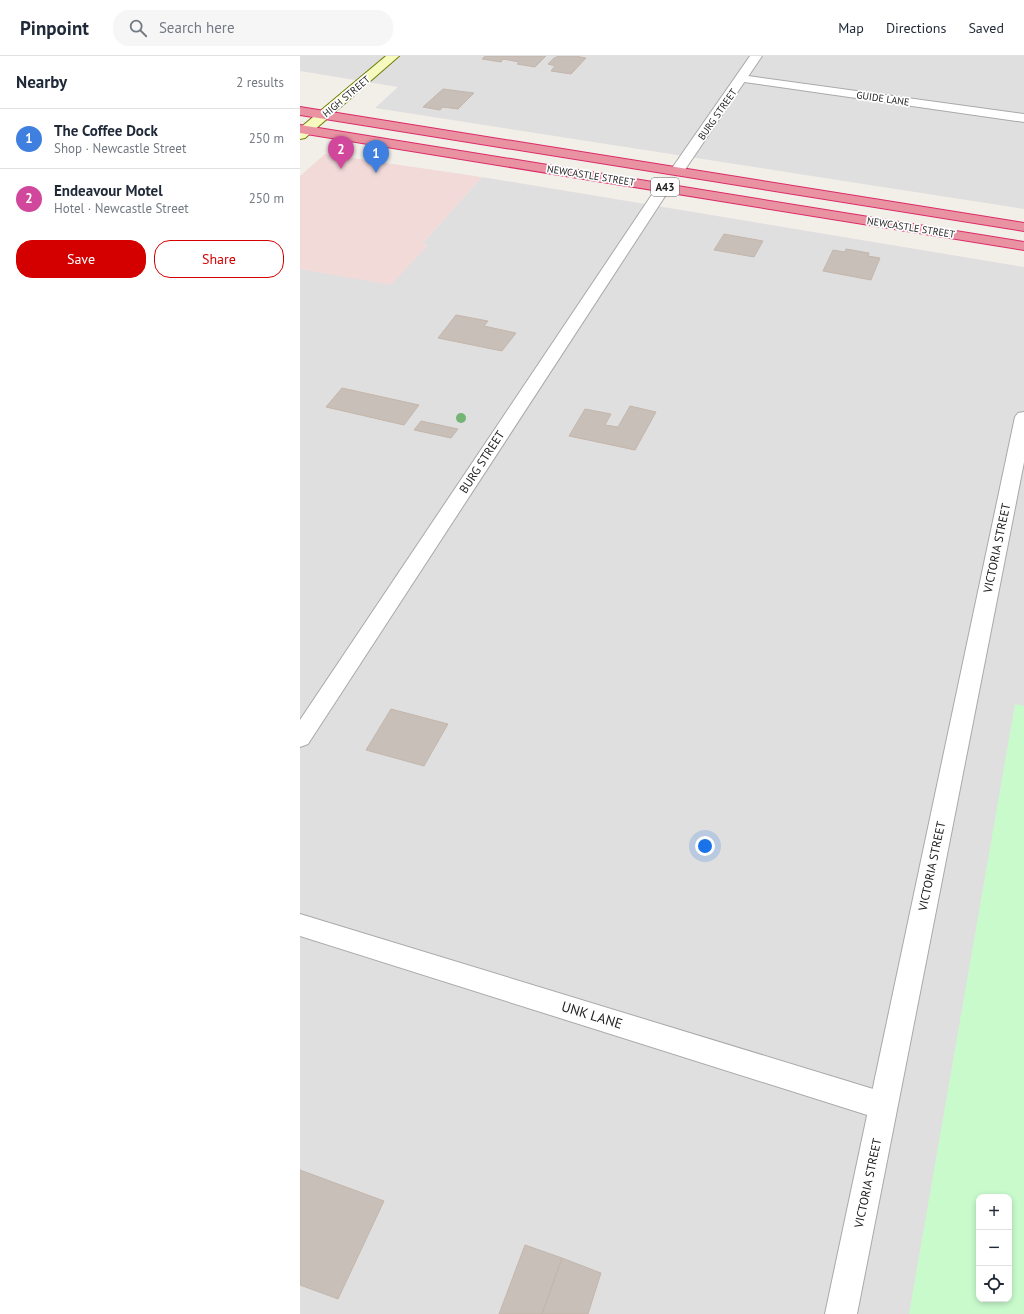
<!DOCTYPE html>
<html lang="en">
<head>
<meta charset="utf-8">
<style>
  :root { --surface:#fff; --page:#f6f6f7; --text:#1f2937; --muted:#747a83; --line:#e0e1e3; --accent:#d40000 }
  body { margin:0; font-family:"PT Sans",sans-serif; background:var(--page); color:var(--text) }
  .controls { position:absolute; right:12px; bottom:12px; display:grid; overflow:hidden; border-radius:8px; box-shadow:0 2px 6px #0003 }
  .controls button { width:36px; height:36px; display:grid; place-items:center; padding:0; border:0; border-bottom:1px solid var(--line); background:var(--surface); color:var(--text); font:20px sans-serif }
  .you { position:absolute; left:405px; top:790px; width:14px; height:14px; margin:-10px; border:3px solid #fff; border-radius:50%; background:#1a73e8; box-shadow:0 0 0 6px #1a73e833 }
  .badge { display:grid; place-items:center; width:26px; height:26px; border-radius:50%; background:var(--accent); color:#fff; font-size:13px; font-weight:700 }
  .pin { position:absolute; translate:-50% -33px; filter:drop-shadow(0 1px 2px #0008) }
  .pin::after { content:''; position:absolute; top:21px; width:14px; height:12px; background:inherit; clip-path:polygon(0 0,100% 0,50% 100%) }
  .list { margin:0; padding:0; list-style:none }
  h2 { display:flex; justify-content:space-between; align-items:center; height:52px; margin:0; padding:0 16px; font-size:17px }
  h2 small { font-size:13px; font-weight:400; color:var(--muted) }
  .list li { display:grid; grid-template-columns:26px 1fr auto; gap:12px; align-items:center; box-sizing:border-box; height:60px; padding:0 16px; border-top:1px solid var(--line) }
  .list b { display:block; font-size:15px; white-space:nowrap }
  .list p { margin:0; font-size:13px; white-space:nowrap; color:var(--muted) }
  .list em { font-size:13px; font-style:normal; color:var(--muted) }
  .actions { display:flex; gap:8px; padding:12px 16px }
  .actions a { flex:1; padding:9px 0; border:1px solid var(--accent); border-radius:16px; text-align:center; font-size:14px; color:var(--accent) }
  .actions .main { background:var(--accent); color:#fff }
  .icon { flex:none; width:22px; height:22px; fill:none; stroke:currentColor; stroke-width:2; stroke-linecap:round; stroke-linejoin:round }
  .map { position:relative; flex:none; width:724px; height:1258px; overflow:hidden }
  header { display:flex; align-items:center; gap:24px; box-sizing:border-box; height:56px; padding:0 20px; background:var(--surface); border-bottom:1px solid var(--line) }
  header strong { font-size:19px }
  nav { display:flex; gap:22px; margin-inline-start:auto; font-size:14px }
  .search { width:280px; height:36px; background:var(--page); display:flex; align-items:center; gap:10px; box-sizing:border-box; padding:0 14px; border-radius:16px; color:var(--muted); font-size:15px }
  main { display:flex }
  aside { flex:1; background:var(--surface) }
  .map>svg:first-child { display:block }
  .residential { fill:#e0dfdf; fill-rule:evenodd }
  .commercial { fill:#f2dad9 }
  .park { fill:#c8facc; fill-rule:evenodd }
  .building { fill:#c7bfb8; stroke:#c4b6ab }
  .lines { fill:none; stroke-linecap:round; stroke-linejoin:round }
  .lane-casing { stroke:#a9a9a9; stroke-width:2 }
  .street-casing { stroke:#a9a9a9; stroke-width:2 }
  .secondary-casing { stroke:#707d05; stroke-width:2 }
  .highway-casing { stroke:#dc2a67; stroke-width:2 }
  .lane { fill:#fff; fill-rule:evenodd }
  .street { fill:#fff; fill-rule:evenodd }
  .secondary { fill:#f7fabf; fill-rule:evenodd }
  .highway { fill:#e892a2; fill-rule:evenodd }
  .tree { fill:#74b475 }
  .labels { text-anchor:middle; stroke-width:3.5; stroke-linejoin:round; paint-order:stroke }
  .far-street-label { font-size:10px; fill:#222; stroke:#fff }
  .shield { fill:#fff; stroke:#646464; stroke-width:1 }
  .shield-label { font-size:11px; font-weight:bold; fill:#222 }
  .street-label { font-size:12px; fill:#222; stroke:#fff }
  .near-street-label { font-size:14px; fill:#222; stroke:#fff }
</style>
</head>
<body>
<header>
<strong>Pinpoint</strong>
<div class="search"><svg class="icon" aria-label="search" viewBox="0 0 24 24"><circle cx="10" cy="10" r="6"/><path d="M15 15l6 6"/></svg>Search here</div>
<nav><a>Map</a><a>Directions</a><a>Saved</a></nav>
</header>
<main>
<aside>
<h2>Nearby<small>2 results</small></h2>
<ul class="list">
<li><span class="badge" style="background:#3f7fe0">1</span><div><b>The Coffee Dock</b><p>Shop · Newcastle Street</p></div><em>250 m</em></li>
<li><span class="badge" style="background:#d1479c">2</span><div><b>Endeavour Motel</b><p>Hotel · Newcastle Street</p></div><em>250 m</em></li>
</ul>
<div class="actions"><a class="main">Save</a><a>Share</a></div>
</aside>
<div class="map">
<svg width="724" height="1258" viewBox="0 0 724 1258">
  <rect width="100%" height="100%" fill="#f2efe9"/>
  <path class="residential" d="M0 0H724V153L75 52 98 31 0 15Z
    M182 121 724 211V1258H0V213L91 228 128 189 122 188ZM679 1141H709V1243H679Z"/>
  <path class="commercial" d="M25 98 182 121 122 188 128 189 91 229 0 213V120Z"/>
  <path class="park" d="M715 648 724 650V1258H609ZM679 1141H709V1243H679Z"/>
  <path class="building" d="M185 0H246L235 11 217 8 219 6 203 3 201 6 182 3Z
    M259 0H275L286 2 271 18 251 15 255 10 248 8 254 2Z
    M143 33 174 37 158 53 143 51 140 54 123 51Z
    M424 178 463 185 454 201 414 194Z
    M546 193 569 197 568 200 580 202 571 224 523 215 533 194 545 196Z
    M156 259 188 265 184 270 216 277 202 295 138 282Z
    M42 332 119 349 104 369 26 351Z
    M330 350 356 356 335 394 269 380 285 353 311 358 305 369 318 371Z
    M121 365 158 373 151 382 114 374Z
    M91 653 148 668 124 710 66 694Z
    M0 1114 84 1145 38 1243 0 1229Z
    M225 1189 262 1202 242 1258H199Z
    M262 1202 301 1217 288 1258H242Z"/>
  <g class="lines">
    <defs>
      <path id="lane" d="M441 19 724 58V66L437 25 435 23Z
        M0 858 583 1036 593 1040 597 1050 593 1060 583 1064 0 880Z"/>
      <path id="street" d="M450 0H462L382 118H372L370 115Z
        M364 127 369 128 371 131 8 688 0 691V664L357 131 359 128Z
        M724 356V406L557 1258H525L715 361 718 357Z"/>
      <path id="secondary" d="M86 0H99L5 82 0 83V72Z"/>
      <path id="highway" d="M0 51 724 167V175L0 59Z
        M0 69 724 186V194L0 77Z"/>
    </defs>
    <use href="#lane" class="lane-casing"/>
    <use href="#street" class="street-casing"/>
    <use href="#secondary" class="secondary-casing"/>
    <use href="#highway" class="highway-casing"/>
    <use href="#lane" class="lane"/>
    <use href="#street" class="street"/>
    <use href="#secondary" class="secondary"/>
    <use href="#highway" class="highway"/>
  </g>
  <circle class="tree" cx="161" cy="362" r="5"/>
  <g class="labels">
    <g class="far-street-label">
      <text transform="translate(46 40) rotate(-40)" y="4">HIGH STREET</text>
      <text transform="translate(583 42) rotate(8)" y="4">GUIDE LANE</text>
      <text transform="translate(417 58) rotate(-55)" y="4">BURG STREET</text>
      <text transform="translate(291 119) rotate(9)" y="4">NEWCASTLE STREET</text>
      <text transform="translate(611 171) rotate(9)" y="4">NEWCASTLE STREET</text>
    </g>
    <rect class="shield" x="351" y="122" width="28" height="18" rx="3"/>
    <g class="shield-label">
      <text x="365" y="135">A43</text>
    </g>
    <g class="street-label">
      <text transform="translate(182 406) rotate(-57)" y="4">BURG STREET</text>
      <text transform="translate(697 492) rotate(-78)" y="4">VICTORIA STREET</text>
      <text transform="translate(632 810) rotate(-78)" y="4">VICTORIA STREET</text>
      <text transform="translate(568 1127) rotate(-78)" y="4">VICTORIA STREET</text>
    </g>
    <g class="near-street-label">
      <text transform="translate(292 959) rotate(17)" y="5">UNK LANE</text>
    </g>
  </g>
</svg>
<div class="controls">
<button>+</button>
<button>−</button>
<button><svg class="icon" aria-label="locate" viewBox="0 0 24 24"><circle cx="12" cy="12" r="6"/><path d="M12 2v4M12 18v4M2 12h4M18 12h4"/></svg></button>
</div>
<div class="you"></div>
<div class="pin badge" style="left:76px;top:117px;background:#3f7fe0">1</div>
<div class="pin badge" style="left:41px;top:113px;background:#d1479c">2</div>
</div>
</main>
</body>
</html>
